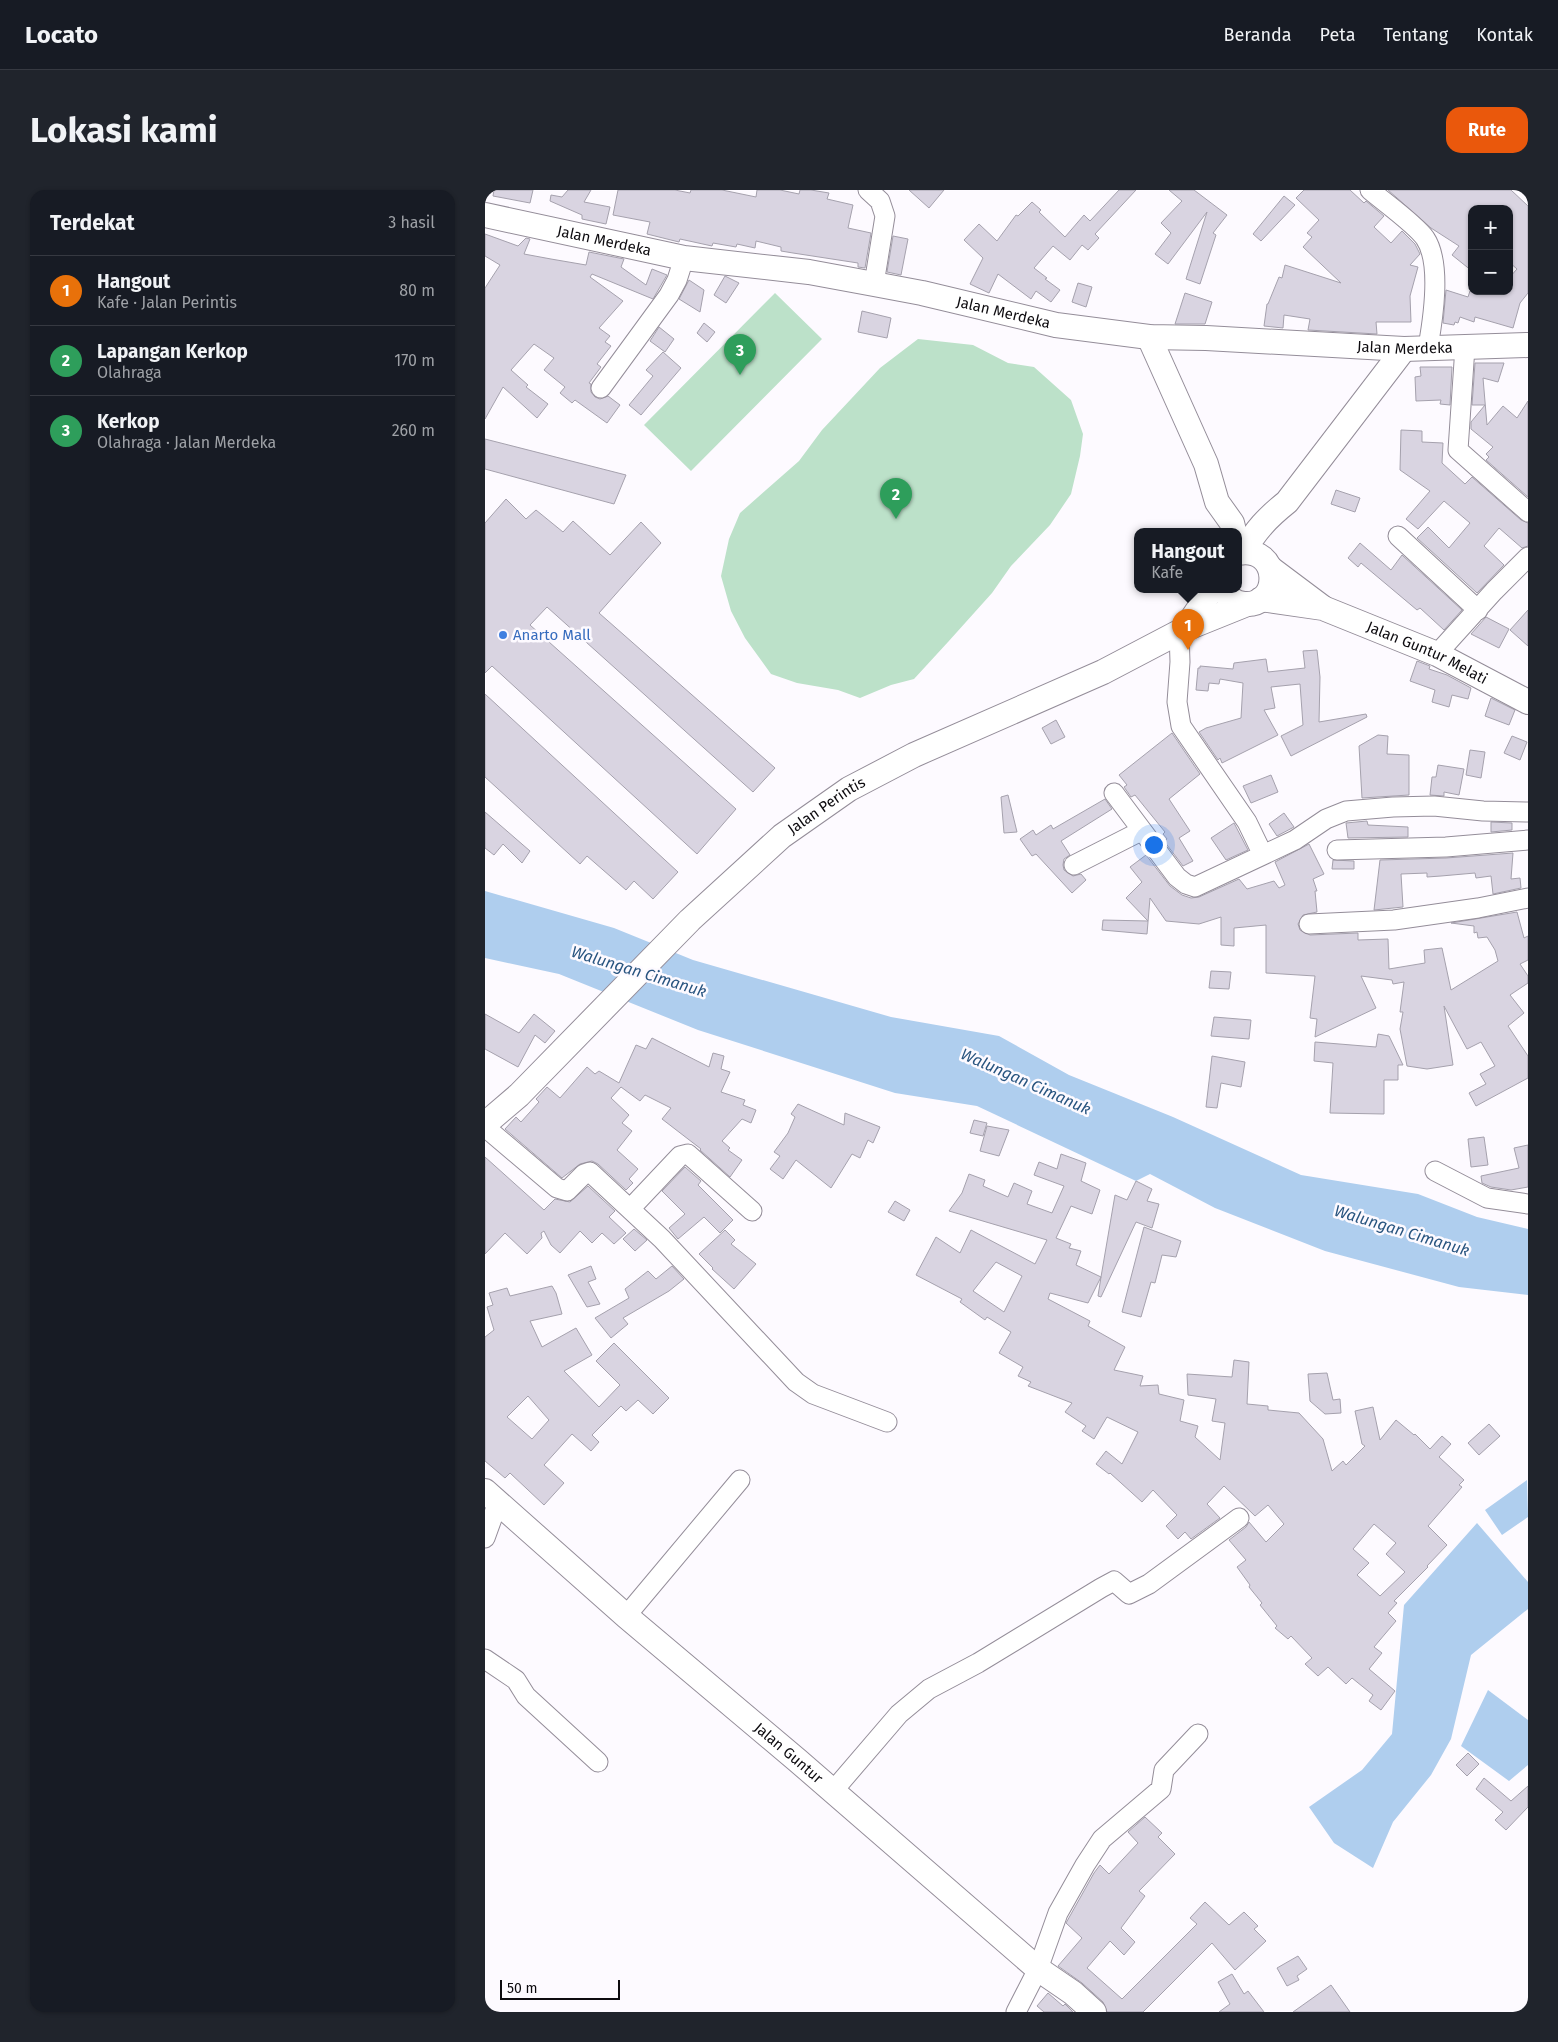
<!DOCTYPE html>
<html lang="id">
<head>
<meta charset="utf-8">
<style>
  :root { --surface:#171b24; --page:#20242c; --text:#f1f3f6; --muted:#9ea1a6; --line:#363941; --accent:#ea580c }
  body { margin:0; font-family:"Fira Sans",sans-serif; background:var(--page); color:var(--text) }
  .controls { position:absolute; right:15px; top:15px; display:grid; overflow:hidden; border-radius:10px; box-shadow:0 1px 4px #0004 }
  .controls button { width:45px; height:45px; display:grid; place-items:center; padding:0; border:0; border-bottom:1px solid var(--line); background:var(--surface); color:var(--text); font:25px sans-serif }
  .scale { position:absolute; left:15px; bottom:12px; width:120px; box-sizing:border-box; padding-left:5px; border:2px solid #0d0b0f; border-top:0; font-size:14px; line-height:18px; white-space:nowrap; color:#0d0b0f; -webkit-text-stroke:4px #fdfaff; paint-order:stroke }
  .you { position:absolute; left:668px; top:654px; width:18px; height:18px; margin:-12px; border:4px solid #fff; border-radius:50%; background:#1a73e8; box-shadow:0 0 0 8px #1a73e833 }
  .badge { display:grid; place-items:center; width:32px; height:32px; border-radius:50%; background:var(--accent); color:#fff; font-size:16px; font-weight:700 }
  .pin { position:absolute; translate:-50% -41px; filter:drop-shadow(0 1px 2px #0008) }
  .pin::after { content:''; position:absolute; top:26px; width:18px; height:15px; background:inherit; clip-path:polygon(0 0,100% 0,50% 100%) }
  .popup { position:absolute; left:649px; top:338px; width:108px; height:65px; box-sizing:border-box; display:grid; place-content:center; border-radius:10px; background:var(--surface); filter:drop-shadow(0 1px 4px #0005); font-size:16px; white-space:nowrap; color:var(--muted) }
  .popup b { font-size:19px; color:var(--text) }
  .popup::after { content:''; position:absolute; left:50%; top:100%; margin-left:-10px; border:10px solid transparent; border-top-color:var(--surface) }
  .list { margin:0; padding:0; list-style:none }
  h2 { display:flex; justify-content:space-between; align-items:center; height:65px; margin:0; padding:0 20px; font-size:21px }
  h2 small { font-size:16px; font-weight:400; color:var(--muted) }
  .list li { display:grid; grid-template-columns:32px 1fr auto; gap:15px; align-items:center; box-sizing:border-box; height:70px; padding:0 20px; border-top:1px solid var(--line) }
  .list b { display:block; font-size:19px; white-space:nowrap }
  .list p { margin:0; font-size:16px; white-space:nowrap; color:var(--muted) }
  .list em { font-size:16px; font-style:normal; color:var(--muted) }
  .map { position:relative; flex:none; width:1043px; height:1822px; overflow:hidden; border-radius:15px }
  header { display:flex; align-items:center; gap:30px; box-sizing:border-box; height:70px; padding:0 25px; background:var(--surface); border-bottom:1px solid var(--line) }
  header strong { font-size:24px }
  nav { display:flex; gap:28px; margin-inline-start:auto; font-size:18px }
  .intro { display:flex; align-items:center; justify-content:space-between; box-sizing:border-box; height:120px; padding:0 30px }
  h1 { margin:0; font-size:35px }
  .button { padding:12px 22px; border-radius:15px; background:var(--accent); color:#fff; font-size:18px; font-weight:700 }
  main { display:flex; gap:30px; padding:0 30px }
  aside { flex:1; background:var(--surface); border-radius:15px; box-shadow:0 1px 4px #0004 }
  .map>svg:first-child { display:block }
  .green { fill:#bce1c9 }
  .water { fill:#afceee }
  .building { fill:#d9d4e1; stroke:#a5a1ad; fill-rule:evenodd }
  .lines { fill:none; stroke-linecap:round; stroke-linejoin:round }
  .minor-casing { stroke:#948d99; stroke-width:21 }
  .tertiary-casing { stroke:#948d99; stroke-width:26 }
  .minor { stroke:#fff; stroke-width:19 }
  .tertiary { stroke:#fff; stroke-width:24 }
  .shop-dot { fill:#3f7fe0; stroke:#fdfaff; stroke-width:2 }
  .labels { text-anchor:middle; stroke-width:5; stroke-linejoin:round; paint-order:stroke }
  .street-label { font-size:15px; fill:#0d0b0f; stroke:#fdfaff }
  .shop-label { font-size:15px; fill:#366cbe; stroke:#fdfaff; text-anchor:start }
  .water-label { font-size:16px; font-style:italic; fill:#28547f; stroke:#fdfaff }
</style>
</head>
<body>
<header>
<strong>Locato</strong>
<nav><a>Beranda</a><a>Peta</a><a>Tentang</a><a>Kontak</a></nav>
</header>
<div class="intro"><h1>Lokasi kami</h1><a class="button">Rute</a></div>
<main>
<aside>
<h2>Terdekat<small>3 hasil</small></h2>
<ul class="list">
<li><span class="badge" style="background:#e8710a">1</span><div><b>Hangout</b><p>Kafe · Jalan Perintis</p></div><em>80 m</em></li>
<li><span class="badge" style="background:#2e9e5b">2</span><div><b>Lapangan Kerkop</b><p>Olahraga</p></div><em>170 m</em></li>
<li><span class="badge" style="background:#2e9e5b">3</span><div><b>Kerkop</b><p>Olahraga · Jalan Merdeka</p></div><em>260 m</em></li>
</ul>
</aside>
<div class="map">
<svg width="1043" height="1822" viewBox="0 0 1043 1822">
  <rect width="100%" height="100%" fill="#fdfaff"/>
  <path class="green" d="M290 103 337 149 206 281 159 235Z
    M433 149 488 155 523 173 549 177 586 210 598 244 595 266 586 304 565 335 526 376 507 403 463 452 429 489 406 495 375 508 353 500 312 493 286 484 260 448 246 421 236 386 244 349 255 323 314 271 337 240 395 178Z"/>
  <path class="water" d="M0 701 129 738 208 770 406 827 514 846 584 885 688 927 816 985 933 1004 992 1027 1043 1039V1105L974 1097 840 1061 730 1018 665 984 651 991 492 916 410 903 213 840 74 784 0 768Z
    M1042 1290 1043 1327 1017 1345 1000 1320Z
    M992 1333 1043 1392V1419L986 1465 966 1549 946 1585 908 1632 888 1678 849 1653 824 1617 877 1580 907 1544 919 1415Z
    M1003 1500 1043 1530V1575L1024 1591 976 1556Z"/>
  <path class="building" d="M9 0H48L45 13 8 6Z
    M83 0H106L99 12 125 17 121 34 97 29V25L65 11 66 5 77 7Z
    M133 0H190L205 3 206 0H237L271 7 272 0H295L314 4 315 0H326L344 3 342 9 368 15 363 38 386 43 380 78 373 77V73L308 63 296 61V57L271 51 270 58 252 54 251 57 228 53 227 56 195 49 194 52 162 44 165 32 128 25Z
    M424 0H459L444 18Z
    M634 0H651L610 44 614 48 603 60 597 55 585 70 568 56 549 78 562 88 560 89 575 100 566 112 551 101 546 109 513 84 504 103 485 94 498 68 479 50 494 34 512 51 531 25 533 26 547 12 556 20 554 22 580 47 599 25 605 31Z
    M684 0H709L742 25 728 43 731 45 715 94 701 89 722 22 683 74 670 64 686 43 676 33 697 11Z
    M819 0H865L879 13 881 11 899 26 889 37 906 53 917 41 930 54 935 64 925 75 933 77 925 106 926 132H891L892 144 823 140 825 129 799 125 798 138 779 136 782 114H783L794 87 797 88 800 75 856 93 818 57 827 47 822 43 834 30 811 8Z
    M903 0H1026L1043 16V103L1035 113 1028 138 990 127 989 132 975 127 973 133 970 132 969 135 958 133 961 100 983 107 985 101H1024V88L1032 79 1024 72V19H987V81L967 65 974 56 946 38Z
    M799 6 810 15 776 51 768 44Z
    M0 44 33 56 41 48 45 49 39 64 66 69 101 75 104 62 139 69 136 77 161 95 167 79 182 85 168 109 107 84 105 87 138 111 114 138 125 146 120 152 126 156 112 174 116 177 104 193 106 194V202L110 207 115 209 123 206 135 215 122 233 90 210 87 213 75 203 80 197 59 180 69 168 49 154 26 180 43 195 41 197 63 214 52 228 18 197 0 229V98L15 75 0 66Z
    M408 46 423 49 416 85 402 82Z
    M240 86 254 93 241 113 229 105Z
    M204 90 219 100 215 122 194 109Z
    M593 93 607 97 601 117 587 112Z
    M700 103 727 112 720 134H690Z
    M377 121 406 128 402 148 373 142Z
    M219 133 230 142 222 152 212 143Z
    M174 137 189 149 180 162 165 151Z
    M178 162 196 178 156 225 144 215 168 186 161 180Z
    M990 173H1019L1013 192 998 188 1002 235 1018 216 1032 228 1043 211V307L1001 270 1004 267 1001 264 1008 257 986 239V232L1000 215H987Z
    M935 177H967L965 215 955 214 956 210 931 211 930 187 936 186Z
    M916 240 937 241V252L958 253 957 273 980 294 987 287 1036 330 1043 333V356L1037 358 1014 338 999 356 1019 375 992 403 932 348 943 337 964 358 985 333 959 311 933 339 921 329 945 301 915 280Z
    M0 249 141 285 129 314 0 279Z
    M851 300 875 308 870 322 846 314Z
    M21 309 41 329 51 320 78 342 88 331 125 365 156 332 176 353 114 423 290 578 268 602 62 417 45 435 251 619 212 664 7 476 0 483V333Z
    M875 353 906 380 917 365 977 420 959 440 935 418 932 420 876 373 873 377 863 368Z
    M1043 420V456L1025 440Z
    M1001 427 1024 439 1014 458 986 444Z
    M832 460 835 487 834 532 881 524 882 527 806 566 796 546 818 535 815 494 786 497 790 518 779 520 793 545 737 573 735 568 733 570 714 542 721 538 756 528 758 493 735 489 734 494 724 493 723 501 711 500 713 478H715V476L748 479 749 473 781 469 783 482 820 478 818 461Z
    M932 471 945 476 944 479 962 485 986 498 983 509 967 505 964 517 947 512 950 500 925 491Z
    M0 504 193 682 168 709 149 691 141 700 102 666 95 674 0 587Z
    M1006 508 1030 520 1024 535 1000 526Z
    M571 530 580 547 566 554 557 538Z
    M687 543 715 584 684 609 705 641 694 648 708 671 698 676 679 651 682 649 678 644 680 642 650 605 646 607 639 597 642 595 634 585Z
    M893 545 903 546 902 564 924 565V605L877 608 874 556Z
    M1027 546 1042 552 1035 570 1019 563Z
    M985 560 1000 562 996 588 981 585Z
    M953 575 979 579 974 605 959 602V606L945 605 947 587H951Z
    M786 585 793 602 766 613 758 596Z
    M523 605 532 642 519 643 516 607Z
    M620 609 627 619 576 651 585 665 579 669 578 675 579 680 588 686 596 684 601 690 587 703 551 664 547 666 535 649 548 640 551 645 566 635 568 639Z
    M0 622 45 661 37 673 18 654 9 665 0 658Z
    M799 623 809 637 792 646 784 634Z
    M882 631 883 635 923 637V647L863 648 861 633Z
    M1006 632 1027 633V640L1006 642Z
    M749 633 763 660 741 670 726 648Z
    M824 654 839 684 828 689 832 701H830L832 722 818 725 813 734 815 740 825 745 873 743V750L903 749 904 779 940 773 939 760 957 758 966 800 1013 771 1010 760 1002 747 993 748 992 742 989 743V736L966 733 1032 722 1039 748 1043 746V770L1035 774 1043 786V793L1025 805 1039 823 1023 836 1043 866V888L991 916 984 903 1001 894 995 884 1010 876 996 852 982 859 959 816 968 875 942 879 922 876 915 839 918 822H915L919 792 908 794 907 790 876 786 891 818 830 847 832 829 825 828 830 786 781 783V735L749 738V756L736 755V727L714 734 681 731 665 708 662 744 617 740 618 730 663 731 641 708 657 692 645 677 661 665 685 696 697 705 706 708 714 707 754 689 762 699 789 691 794 698 800 695 790 672Z
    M1028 663 1026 689 1035 688 1036 698 1008 704 1006 686 991 688 990 683 956 686 942 687V683L916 684 918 717 889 720 895 670 961 668Z
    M848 670 869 671V679H847Z
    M726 781 746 782 744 799 724 798Z
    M0 824 34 843 49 824 70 841 60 853 50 845 33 877 0 859Z
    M729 827 766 830 764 849 726 846Z
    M893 844 904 846 918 875H913V890H899V924L845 923 848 873 829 871 830 852 891 857Z
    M167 848 224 877 228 863 239 866 236 879 245 882 236 902 260 910 258 915 271 920 266 933 257 929 237 951 245 958 243 960 257 970 245 987 215 960 216 959 177 929 186 918 160 905 155 911 136 897 126 908 144 925 137 933 147 941 132 960 153 979 144 989 148 993 141 1000 113 974 107 971 95 974 77 988 20 939 31 927 36 932 54 912 51 909 62 897 75 908 102 877 110 884 114 881 134 893 151 855 161 859Z
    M727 866 760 872 756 897 736 893 732 918 721 917Z
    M313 914 359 935 360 923 395 937 388 953 383 950 375 968 367 964 346 998 311 970 298 989 285 979 295 966 289 962 303 943 310 927 306 924Z
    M489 930 502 933 498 946 485 943Z
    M502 936 524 940 514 966 495 961Z
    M999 947 1003 975 986 977 983 949Z
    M1043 955V997L1026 1000 1006 997 997 993 996 986 1034 978 1029 958Z
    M576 964 601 973 596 991 615 1000 607 1024 586 1016 571 1048 586 1054 584 1058 596 1061 591 1075 616 1087 630 1005 642 1010 651 991 667 999 662 1011 674 1014 667 1038 651 1032 616 1107 613 1106 616 1087 603 1113 565 1103 563 1109 605 1131 603 1136 640 1157 629 1180 658 1186 655 1196 673 1195 674 1204 699 1210 695 1231 713 1236 710 1247 735 1270 740 1233 727 1231 731 1209 703 1205 702 1184 747 1187 749 1170 764 1172 762 1214 783 1216V1220L814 1223 838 1249 847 1281 858 1271 861 1275 880 1256 877 1254 870 1221 888 1217 895 1250 911 1230 929 1245 930 1244 945 1259 957 1246 966 1254 954 1267 979 1290 974 1295 977 1297 943 1336 962 1355 942 1376 943 1377 909 1411 912 1413 903 1423 911 1431 889 1457 897 1463 884 1479 910 1501 896 1520 884 1511 888 1505 867 1488 861 1494 843 1477 833 1486 820 1474 827 1468 806 1446 803 1449 790 1438 792 1436 775 1415 777 1413 764 1397 765 1395 752 1377 761 1370 744 1350 761 1337 764 1332 781 1352 799 1334 783 1315 770 1326 739 1296 722 1314 735 1328 706 1349 700 1342 693 1349 681 1336 692 1325 668 1300 657 1312 625 1283 624 1284 611 1274 621 1261 637 1274 653 1242 622 1227 609 1249 597 1241 601 1236 580 1222 587 1213 543 1196 546 1192 533 1186 538 1177 514 1163 526 1142 502 1127 500 1130 475 1112 477 1109 431 1085 451 1047 475 1063 486 1040 550 1074 562 1050 464 1021 477 1003 484 984 500 990 498 996 523 1007 529 993 547 1001 542 1014 567 1023 579 996 549 985 554 972 572 979ZM511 1072 537 1086 519 1122 488 1101ZM889 1334 911 1353 901 1364 920 1382 895 1406 872 1385 884 1373 868 1359Z
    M0 967 59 1020 70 1009 85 1012 103 996 130 1021 124 1027 141 1043 129 1054 117 1043 107 1053 95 1041 75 1063 66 1055 59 1041 56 1043 57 1048 42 1064 20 1043 0 1064Z
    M200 977 216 991 213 995 248 1030 235 1043 219 1027 193 1049 184 1038 200 1024 177 1001Z
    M410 1011 425 1020 419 1031 403 1022Z
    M659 1037 696 1051 691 1067 677 1065 670 1093 666 1092 656 1127 637 1122Z
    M149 1039 162 1050 150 1061 138 1049Z
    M240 1040 250 1050 246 1054 271 1074 249 1099 227 1079 228 1078 214 1064Z
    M106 1076 111 1089 103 1092 115 1114 102 1117 83 1085Z
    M187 1076 199 1089 184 1101 138 1128 143 1134 126 1148 110 1128 144 1108 140 1099 163 1081 171 1089Z
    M67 1096 71 1103 77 1124 45 1131 57 1157 91 1138 107 1165 79 1181 114 1217 135 1195 111 1171 129 1153 184 1208 168 1224 153 1210 141 1221 136 1216 107 1245 114 1252 106 1261 87 1244 59 1275 79 1293 59 1315 25 1283 20 1288 0 1271V1147L9 1140 2 1117 8 1115 4 1103 22 1098 25 1106ZM43 1206 64 1230 47 1249 22 1227Z
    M842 1183 848 1210 855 1209 856 1223 840 1224 825 1211 823 1184Z
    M1004 1234 1015 1246 994 1265 983 1253Z
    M983 1563 994 1574 982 1586 971 1575Z
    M999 1588 1026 1611 1043 1596V1617L1021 1640 1010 1630 1018 1622 991 1599Z
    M660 1627 677 1643 673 1647 690 1664 654 1701 660 1706 636 1738 650 1752 639 1765 625 1751 602 1778 637 1809 712 1734 705 1728 720 1712 744 1735 759 1722 773 1736 769 1739 781 1751 750 1780 727 1753 658 1822H622L618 1812 597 1793 573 1776 597 1748 581 1733 609 1683 615 1675 624 1684 653 1653 643 1642Z
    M813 1766 822 1779 812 1786 814 1790 802 1796 792 1778Z
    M747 1784 759 1804 763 1801 779 1822H734L745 1814 733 1792Z
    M846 1795 865 1822H808Z
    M563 1803 578 1816 580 1814 588 1822H559L552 1816Z"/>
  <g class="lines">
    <defs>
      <path id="minor" d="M383 0 395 11 400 26 389 94
        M885 0C899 12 930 34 940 48 957 73 948 129 943 157
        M980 157 973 260 1043 322
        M116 198 184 105 192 90 199 68
        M913 346 993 420
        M694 442 695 472 692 512 696 536 762 632 778 665
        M952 464 1009 401 1043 367
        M629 603 692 687 701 694 710 697 810 650 841 629 861 621 908 617 949 616 998 621 1043 622
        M852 660 961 657 1043 650
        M589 675 656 641
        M824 734 909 730 993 718 1043 708
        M0 937 72 998 82 1001 99 984 105 982 177 1049 311 1192 328 1204 402 1232
        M950 981 1002 1008 1043 1014
        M145 1019 195 966 203 964 267 1021
        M0 1348 13 1312
        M141 1426 255 1290
        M0 1469 31 1490 41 1506 113 1572
        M348 1601 414 1524 444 1499 493 1473 616 1398 629 1391 644 1404 664 1394 754 1328
        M531 1822 553 1779 573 1723 600 1675 617 1649 676 1599 679 1580 713 1544"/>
      <g id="tertiary">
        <path id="s1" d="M0 25 199 68 324 82 389 94 437 103 571 135 664 147 721 148 919 159 1043 155"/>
        <path d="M664 147 721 274 732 312 747 333 749 341"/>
        <path d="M758 362C771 340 782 328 802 312L919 159"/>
        <path d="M785 378 837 417"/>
        <path d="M737 399C742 407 749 413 759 414 797 417 796 355 753 363"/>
        <path id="s2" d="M776 409 838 418 952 464 1043 512"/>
        <path d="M700 439 727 399"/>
        <path id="s3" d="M0 934 34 905 205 730 297 646 364 599 429 565 618 482 700 439 762 414"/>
        <path id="s4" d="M0 1301 141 1426 312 1570 553 1779 588 1803 609 1822"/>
      </g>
    </defs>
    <use href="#minor" class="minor-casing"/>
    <use href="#tertiary" class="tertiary-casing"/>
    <use href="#minor" class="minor"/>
    <use href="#tertiary" class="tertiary"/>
  </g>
  <circle class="shop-dot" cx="18" cy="445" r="5"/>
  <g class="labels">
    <g class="street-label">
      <text dy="5" stroke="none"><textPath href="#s1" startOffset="122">Jalan Merdeka</textPath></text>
      <text dy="5" stroke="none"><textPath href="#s1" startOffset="528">Jalan Merdeka</textPath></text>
      <text dy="5" stroke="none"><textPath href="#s1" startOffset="932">Jalan Merdeka</textPath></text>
      <text dy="5" stroke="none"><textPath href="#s2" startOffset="176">Jalan Guntur Melati</textPath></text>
      <text dy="5" stroke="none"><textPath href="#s3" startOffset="468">Jalan Perintis</textPath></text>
      <text dy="5" stroke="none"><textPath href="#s4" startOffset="401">Jalan Guntur</textPath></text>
    </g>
    <g class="shop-label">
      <text x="28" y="450">Anarto Mall</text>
    </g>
    <g class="water-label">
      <text transform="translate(154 781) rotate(17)" y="6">Walungan Cimanuk</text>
      <text transform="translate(541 891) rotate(24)" y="6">Walungan Cimanuk</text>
      <text transform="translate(917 1040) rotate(17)" y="6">Walungan Cimanuk</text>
    </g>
  </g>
</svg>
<div class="controls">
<button>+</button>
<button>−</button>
</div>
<div class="scale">50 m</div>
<div class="you"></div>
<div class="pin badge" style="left:703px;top:460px;background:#e8710a">1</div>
<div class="popup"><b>Hangout</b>Kafe</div>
<div class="pin badge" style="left:411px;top:329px;background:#2e9e5b">2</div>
<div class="pin badge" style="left:255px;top:185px;background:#2e9e5b">3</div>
</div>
</main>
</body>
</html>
